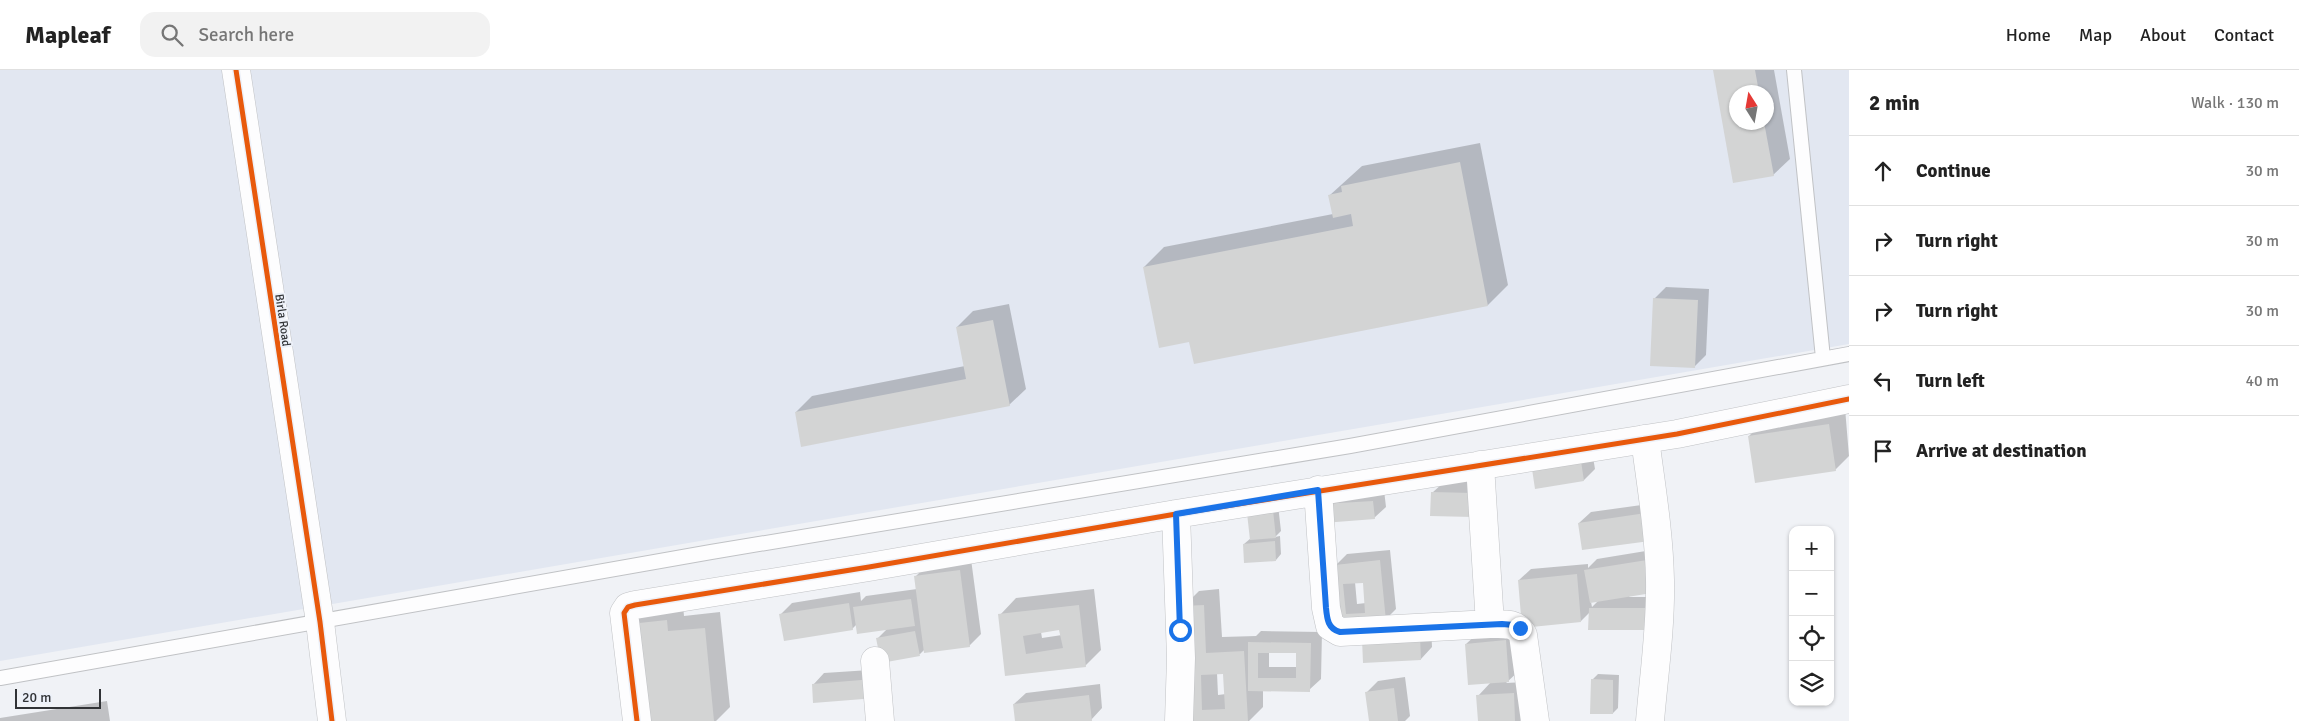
<!DOCTYPE html>
<html lang="en">
<head>
<meta charset="utf-8">
<style>
  :root { --surface:#fff; --page:#f2f2f2; --text:#222; --muted:#767676; --line:#e0e0e0 }
  body { margin:0; font-family:Signika,sans-serif; background:var(--page); color:var(--text) }
  .controls { position:absolute; right:15px; bottom:15px; display:grid; overflow:hidden; border-radius:10px; box-shadow:0 1px 4px #0004 }
  .controls button { width:45px; height:45px; display:grid; place-items:center; padding:0; border:0; border-bottom:1px solid var(--line); background:var(--surface); color:var(--text); font:25px sans-serif }
  .compass { position:absolute; left:1729px; top:15px; width:45px; height:45px; border-radius:50%; background:var(--surface); box-shadow:0 1px 4px #0004; rotate:349deg }
  .scale { position:absolute; left:15px; bottom:12px; width:86px; box-sizing:border-box; padding-left:5px; border:2px solid #313336; border-top:0; font-size:14px; line-height:18px; white-space:nowrap; color:#313336; -webkit-text-stroke:4px #edf1f9; paint-order:stroke }
  .stop { position:absolute; width:15px; height:15px; margin:-11px; border:4px solid #1a73e8; border-radius:50%; background:#fff }
  .stop.end { background:#1a73e8; border-color:#fff; box-shadow:0 1px 5px #0008 }
  .list { margin:0; padding:0; list-style:none }
  h2 { display:flex; justify-content:space-between; align-items:center; height:65px; margin:0; padding:0 20px; font-size:21px }
  h2 small { font-size:16px; font-weight:400; color:var(--muted) }
  .list li { display:grid; grid-template-columns:32px 1fr auto; gap:15px; align-items:center; box-sizing:border-box; height:70px; padding:0 20px; border-top:1px solid var(--line) }
  .list b { display:block; font-size:19px; white-space:nowrap }
  .list em { font-size:16px; font-style:normal; color:var(--muted) }
  .icon { flex:none; width:28px; height:28px; fill:none; stroke:currentColor; stroke-width:2; stroke-linecap:round; stroke-linejoin:round }
  .map { position:relative; flex:none; width:1849px; height:651px; overflow:hidden }
  header { display:flex; align-items:center; gap:30px; box-sizing:border-box; height:70px; padding:0 25px; background:var(--surface); border-bottom:1px solid var(--line) }
  header strong { font-size:24px }
  nav { display:flex; gap:28px; margin-inline-start:auto; font-size:18px }
  .search { width:350px; height:45px; background:var(--page); display:flex; align-items:center; gap:12px; box-sizing:border-box; padding:0 18px; border-radius:15px; color:var(--muted); font-size:19px }
  main { display:flex }
  aside { flex:1; background:var(--surface) }
  .map>svg:first-child { display:block }
  .built { fill:#e2e7f1; fill-rule:evenodd }
  .shadow { fill:#0003; fill-rule:evenodd }
  .building { fill:#d3d4d4; fill-rule:evenodd }
  .lines { fill:none; stroke-linecap:round; stroke-linejoin:round }
  .service-casing { stroke:#c0c2c5; stroke-width:16 }
  .minor-casing { stroke:#c0c2c5; stroke-width:29 }
  .tertiary-casing { stroke:#c0c2c5; stroke-width:29 }
  .service { stroke:#fdfdfe; stroke-width:14 }
  .minor { stroke:#fdfdfe; stroke-width:28 }
  .tertiary { stroke:#fdfdfe; stroke-width:28 }
  .cycleway-casing { stroke:#edf1f9; stroke-width:8 }
  .cycleway { stroke:#e8590c; stroke-width:5 }
  .route { stroke:#1a73e8; stroke-width:6 }
  .labels { text-anchor:middle; stroke-width:4; stroke-linejoin:round; paint-order:stroke }
  .street-label { font-size:12px; fill:#313336; stroke:#edf1f9 }
</style>
</head>
<body>
<header>
<strong>Mapleaf</strong>
<div class="search"><svg class="icon" aria-label="search" viewBox="0 0 24 24"><circle cx="10" cy="10" r="6"/><path d="M15 15l6 6"/></svg>Search here</div>
<nav><a>Home</a><a>Map</a><a>About</a><a>Contact</a></nav>
</header>
<main>
<div class="map">
<svg width="1849" height="651" viewBox="0 0 1849 651">
  <rect width="100%" height="100%" fill="#f0f2f6"/>
  <path class="built" d="M0 0H1849V274L0 591ZM1736 22H1766V52H1736Z"/>
  <path class="shadow" d="M1714 0H1774L1790 89 1773 105 1734 112ZM1736 22H1766V52H1736Z
    M1480 73 1508 215 1488 235 1190 271 1144 197 1164 177 1333 144 1330 125 1362 96Z
    M1666 217 1709 219 1706 285 1695 296 1654 229Z
    M1009 234 1026 319 1009 335 796 342 812 326 965 296 957 257 973 241Z
    M1845 338 1849 386 1835 400 1749 366 1765 350Z
    M1592 381 1595 399 1584 410 1536 418Z
    M1444 412H1484V435L1432 423Z
    M1384 420 1386 437 1374 448 1323 435Z
    M1656 433 1649 470 1579 453 1591 442Z
    M1278 435 1281 461 1275 467 1280 466 1281 484 1276 490 1244 474 1251 468Z
    M1658 479 1629 527H1666V547L1590 542 1581 551 1519 510 1531 499 1588 494V498L1597 489ZM1598 531 1592 537 1591 532Z
    M1390 480 1396 539 1385 550 1341 554 1336 495 1347 484ZM1364 511 1366 533 1357 534 1355 512Z
    M971 489 981 564 969 576 925 579 920 584 882 592 877 569 887 559 857 554 852 559 781 544 792 533 860 522 861 531 866 526 917 519 916 506 927 495Z
    M1094 519 1101 580 1085 596 1007 605 1000 545 1016 528ZM1061 559 1062 565 1042 568 1041 562Z
    M1219 519 1222 567 1256 566 1261 561 1322 562 1321 609 1309 620H1263V637L1249 651H1189L1183 537 1199 521ZM1269 582H1297V597H1269ZM1217 603H1225L1226 624 1218 625Z
    M683 535 684 546 720 542 730 637 716 651H640L631 555 647 538Z
    M1431 555 1432 577 1421 589 1364 592Z
    M1517 559 1520 600 1506 613 1525 612 1526 644 1520 651H1479L1478 626 1491 612 1466 574 1478 563Z
    M885 599 875 627 813 615 824 603Z
    M1598 604 1619 605 1618 638 1613 643 1592 610Z
    M1405 607 1410 646 1405 651H1370L1367 622 1378 611Z
    M1100 614 1102 638 1091 650 1017 651 1014 634 1026 623Z
    M107 631 110 651H0V648Z"/>
  <path class="building" d="M1713 0H1755L1759 22H1736V52H1764L1774 106 1733 113Z
    M1460 92 1488 236 1194 294 1189 272 1159 278 1143 197 1353 156 1351 144 1333 148 1328 125 1342 122 1341 116Z
    M1653 228 1698 230 1695 298 1650 296Z
    M993 250 1010 336 801 377 795 342 966 309 956 257Z
    M1829 354 1836 401 1755 413 1748 366Z
    M1581 391 1584 411 1535 419 1532 399Z
    M1431 422 1473 423V447L1430 446Z
    M1373 431 1375 449 1323 453 1322 434Z
    M1273 440 1276 468 1250 470 1247 443Z
    M1646 443 1650 471 1582 480 1578 453Z
    M1275 471 1276 491 1244 493 1243 474Z
    M1380 490 1386 551 1340 556 1335 495ZM1363 513 1365 543 1346 544 1343 514Z
    M1647 490 1652 523 1590 533 1584 500Z
    M960 500 970 577 924 583 914 506Z
    M1577 504 1581 552 1522 558 1518 510Z
    M911 529 915 556 857 564 853 537Z
    M849 533 853 560 784 571 779 544Z
    M1079 535 1086 597 1005 606 998 544ZM1059 560 1063 578 1026 584 1023 566Z
    M1204 535 1206 583 1244 581 1248 651H1187L1182 536ZM1223 604 1225 639 1202 640 1201 605Z
    M1589 538H1655V560H1588Z
    M667 550 668 561 705 558 714 651H639L630 554Z
    M915 561 920 586 881 593 876 568Z
    M1420 566 1421 590 1363 593 1362 569Z
    M1506 570 1509 612 1468 615 1465 574Z
    M1248 572 1311 573 1310 622 1248 621ZM1258 583H1296V608H1258Z
    M874 609 876 628 813 633 812 614Z
    M1591 609 1613 610V644H1590Z
    M1394 618 1398 651H1369L1365 622Z
    M1514 623 1515 651H1478L1476 625Z
    M1089 625 1092 651H1015L1013 634Z"/>
  <g class="lines">
    <defs>
      <path id="service" d="M1794 0 1823 288
        M0 608 711 482 1350 376 1849 284"/>
      <path id="minor" d="M1645 369C1651 415 1659 462 1660 510 1661 557 1654 604 1650 651
        M1480 395 1490 554
        M1318 420 1326 538 1330 556 1340 562 1490 554C1503 554 1516 552 1523 565L1535 651
        M1176 444 1181 588 1179 651
        M875 591 880 651
        M637 651 624 543 628 537 635 535 869 497 1176 444 1677 364 1849 329"/>
      <path id="tertiary" d="M236 0 320 552 332 651"/>
    </defs>
    <use href="#service" class="service-casing"/>
    <use href="#minor" class="minor-casing"/>
    <use href="#tertiary" class="tertiary-casing"/>
    <use href="#service" class="service"/>
    <use href="#minor" class="minor"/>
    <use href="#tertiary" class="tertiary"/>
    <defs>
      <path id="cycleway" d="M236 0 320 552 332 651
        M637 651 624 543 628 537 635 535 869 497 1176 444 1677 364 1849 329"/>
    </defs>
    <use href="#cycleway" class="cycleway-casing"/>
    <use href="#cycleway" class="cycleway"/>
  </g>
  <g class="lines">
    <path class="route" d="M1180 560 1176 444 1318 420 1326 538C1327 549 1328 559 1340 562L1502 554 1514 555 1520 558"/>
  </g>
  <g class="labels">
    <g class="street-label">
      <text transform="translate(283 250) rotate(82)" y="4">Birla Road</text>
    </g>
  </g>
</svg>
<div class="controls">
<button>+</button>
<button>−</button>
<button><svg class="icon" aria-label="locate" viewBox="0 0 24 24"><circle cx="12" cy="12" r="6"/><path d="M12 2v4M12 18v4M2 12h4M18 12h4"/></svg></button>
<button><svg class="icon" aria-label="layers" viewBox="0 0 24 24"><path d="M12 4l9 5-9 5-9-5zM3 14l9 5 9-5"/></svg></button>
</div>
<svg class="compass" viewBox="-18 -18 36 36"><path d="M0-13l5 13h-10z" fill="#e53935"/><path d="M0 13l5-13h-10z" fill="#767676"/></svg>
<div class="scale">20 m</div>
<div class="stop" style="left:1180px;top:560px"></div>
<div class="stop end" style="left:1520px;top:558px"></div>
</div>
<aside>
<h2>2 min<small>Walk · 130 m</small></h2>
<ul class="list">
<li><svg class="icon" aria-label="ahead" viewBox="0 0 24 24"><path d="M12 20V5M6 11l6-6 6 6"/></svg><div><b>Continue</b></div><em>30 m</em></li>
<li><svg class="icon" aria-label="right" viewBox="0 0 24 24"><path d="M7 20v-9h11M14 6l5 5-5 5"/></svg><div><b>Turn right</b></div><em>30 m</em></li>
<li><svg class="icon" aria-label="right" viewBox="0 0 24 24"><path d="M7 20v-9h11M14 6l5 5-5 5"/></svg><div><b>Turn right</b></div><em>30 m</em></li>
<li><svg class="icon" aria-label="left" viewBox="0 0 24 24"><path d="M17 20v-9H6M10 6l-5 5 5 5"/></svg><div><b>Turn left</b></div><em>40 m</em></li>
<li><svg class="icon" aria-label="arrive" viewBox="0 0 24 24"><path d="M6 21V4h12l-3 4 3 4H6"/></svg><div><b>Arrive at destination</b></div></li>
</ul>
</aside>
</main>
</body>
</html>
